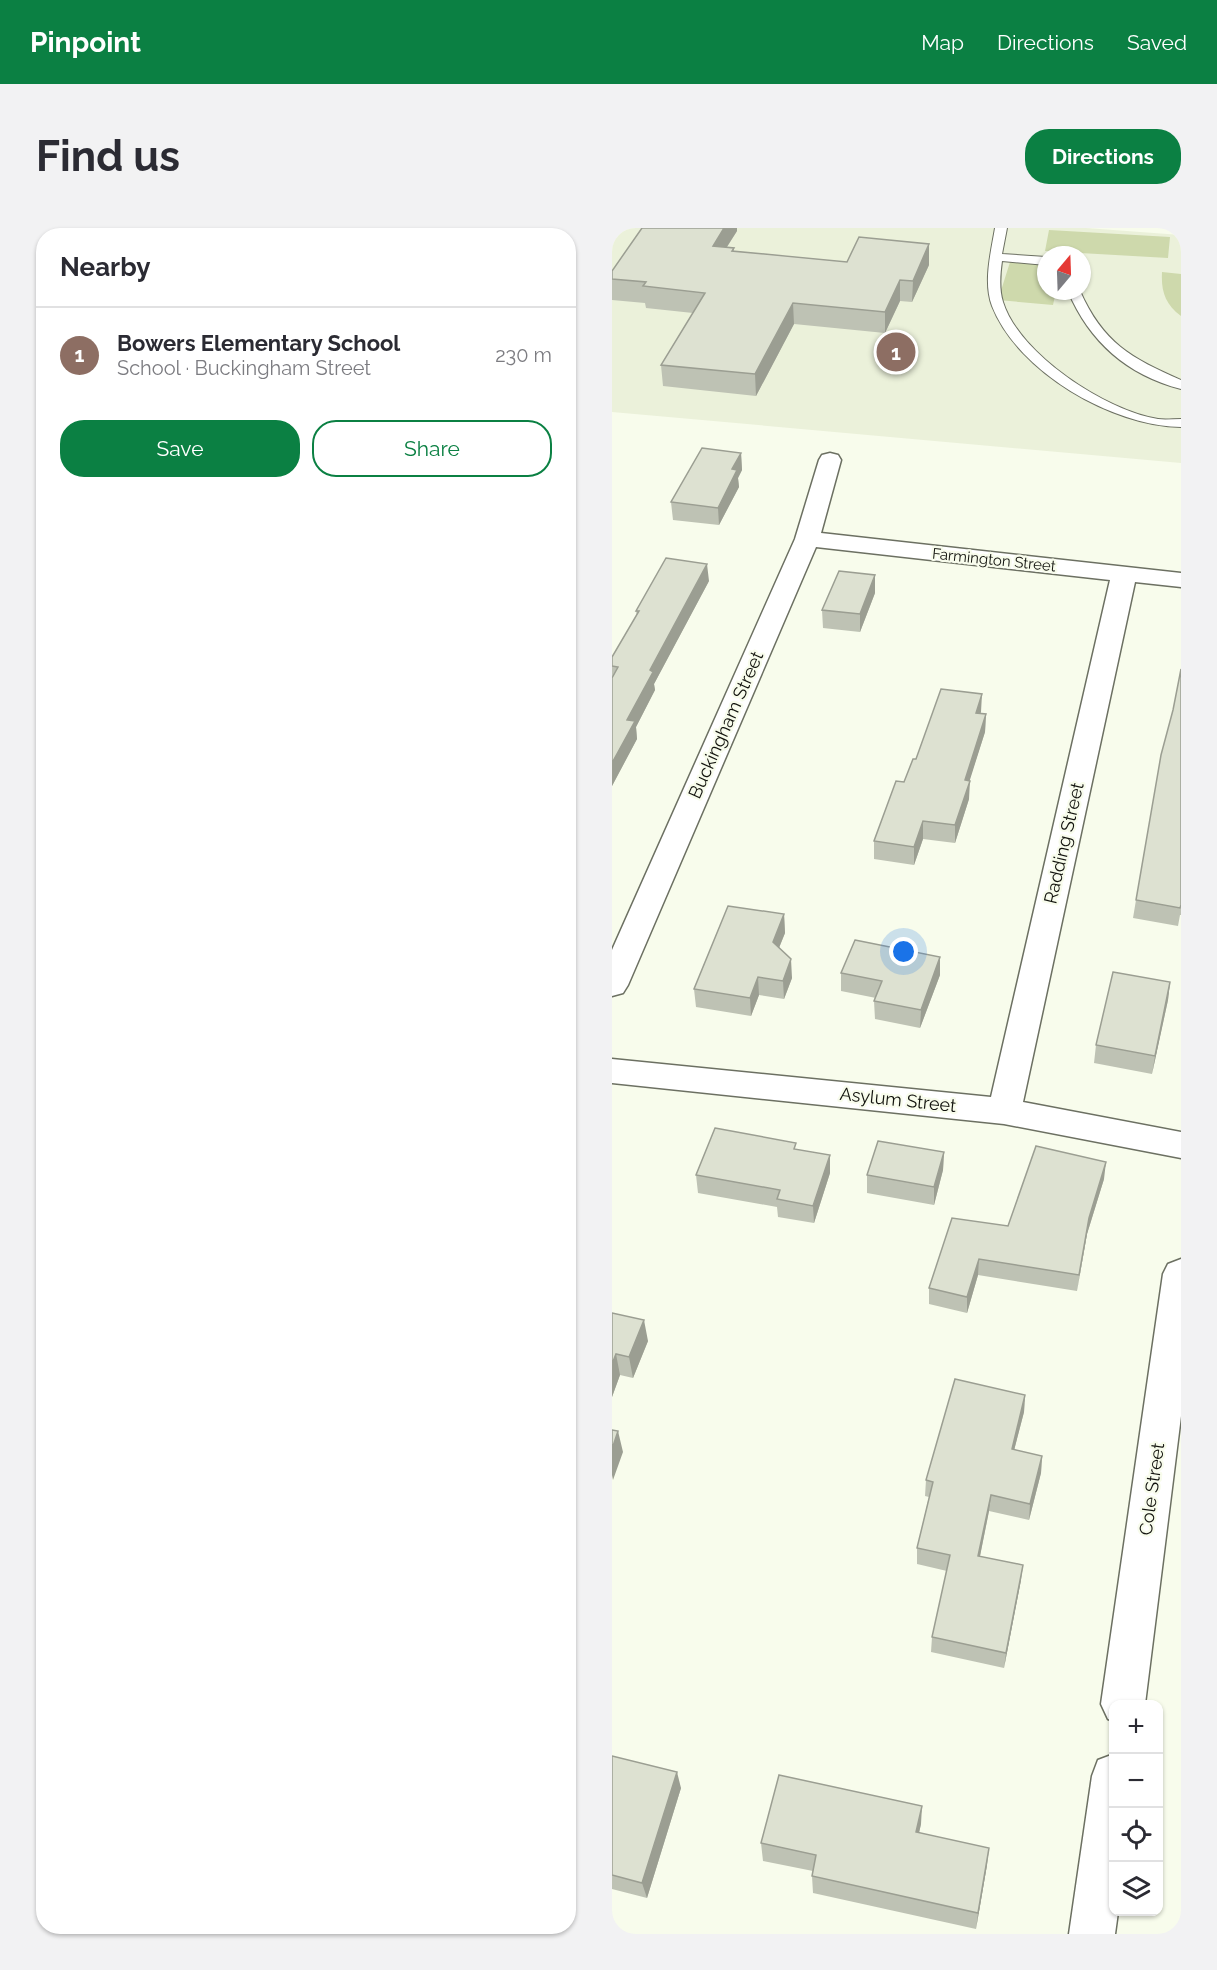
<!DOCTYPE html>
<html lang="en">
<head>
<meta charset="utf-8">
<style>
  :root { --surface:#fff; --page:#f2f2f3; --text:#2b2b33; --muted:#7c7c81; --line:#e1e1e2; --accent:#0b8043 }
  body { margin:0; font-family:Raleway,sans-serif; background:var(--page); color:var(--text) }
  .controls { position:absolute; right:18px; bottom:18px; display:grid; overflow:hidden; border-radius:12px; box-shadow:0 2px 4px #0004 }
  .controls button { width:54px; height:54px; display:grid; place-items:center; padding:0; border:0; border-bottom:2px solid var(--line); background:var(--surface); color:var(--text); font:30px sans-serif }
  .compass { position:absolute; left:425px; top:18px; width:54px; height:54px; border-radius:50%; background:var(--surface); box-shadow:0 2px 4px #0004; rotate:19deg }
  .you { position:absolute; left:292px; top:724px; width:21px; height:21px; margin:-15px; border:4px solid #fff; border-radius:50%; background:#1a73e8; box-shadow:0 0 0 9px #1a73e833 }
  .badge { display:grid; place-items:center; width:39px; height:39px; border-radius:50%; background:var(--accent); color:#fff; font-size:20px; font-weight:700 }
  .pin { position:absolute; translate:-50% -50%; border:3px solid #fff; box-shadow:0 2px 6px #0006 }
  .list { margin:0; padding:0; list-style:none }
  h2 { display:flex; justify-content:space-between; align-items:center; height:78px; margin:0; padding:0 24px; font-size:26px }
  h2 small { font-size:20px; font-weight:400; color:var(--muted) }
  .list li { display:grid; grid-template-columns:39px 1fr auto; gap:18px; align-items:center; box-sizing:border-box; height:96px; padding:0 24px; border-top:2px solid var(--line) }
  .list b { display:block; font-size:22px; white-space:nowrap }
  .list p { margin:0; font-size:20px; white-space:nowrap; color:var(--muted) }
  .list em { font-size:20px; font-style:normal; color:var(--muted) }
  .actions { display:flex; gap:12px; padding:18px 24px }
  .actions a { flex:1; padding:14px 0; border:2px solid var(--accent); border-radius:24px; text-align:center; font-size:21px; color:var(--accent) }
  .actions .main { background:var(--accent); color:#fff }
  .icon { flex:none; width:33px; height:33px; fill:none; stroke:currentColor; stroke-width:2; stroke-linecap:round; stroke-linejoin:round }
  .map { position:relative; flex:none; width:569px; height:1706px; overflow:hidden; border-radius:24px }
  header { display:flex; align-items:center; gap:36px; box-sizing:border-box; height:84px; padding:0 30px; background:var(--accent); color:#fff }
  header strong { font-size:28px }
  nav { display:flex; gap:33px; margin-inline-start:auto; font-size:21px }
  .intro { display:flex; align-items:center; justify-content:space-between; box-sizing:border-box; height:144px; padding:0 36px }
  h1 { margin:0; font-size:42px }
  .button { padding:15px 27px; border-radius:24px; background:var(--accent); color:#fff; font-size:21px; font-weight:700 }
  main { display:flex; gap:36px; padding:0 36px }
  aside { flex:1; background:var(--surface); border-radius:24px; box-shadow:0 2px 4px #0004 }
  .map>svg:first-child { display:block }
  .built { fill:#ebf1da; fill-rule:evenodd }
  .green { fill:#ced9ac }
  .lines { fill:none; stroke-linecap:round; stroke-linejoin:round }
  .lane-casing { stroke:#6c7062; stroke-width:2 }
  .street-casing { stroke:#6c7062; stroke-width:3 }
  .lane { fill:#fff; fill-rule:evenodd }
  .street { fill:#fff; fill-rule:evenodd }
  .wall { fill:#bec2b4 }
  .shaded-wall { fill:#9b9e92 }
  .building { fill:#dde1d1; stroke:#9b9e92; stroke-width:1.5 }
  .labels { text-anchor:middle; stroke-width:4.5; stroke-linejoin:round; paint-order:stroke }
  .far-street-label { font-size:15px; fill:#11120d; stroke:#f8fcec }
  .street-label { font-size:18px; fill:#11120d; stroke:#f8fcec }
</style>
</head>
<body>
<header>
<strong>Pinpoint</strong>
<nav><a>Map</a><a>Directions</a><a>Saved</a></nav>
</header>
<div class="intro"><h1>Find us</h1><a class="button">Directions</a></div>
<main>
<aside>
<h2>Nearby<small></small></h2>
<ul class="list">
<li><span class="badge" style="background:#8d6e63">1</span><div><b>Bowers Elementary School</b><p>School · Buckingham Street</p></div><em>230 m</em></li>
</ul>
<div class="actions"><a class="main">Save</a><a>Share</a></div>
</aside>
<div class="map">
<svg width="569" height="1706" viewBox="0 0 569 1706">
  <rect width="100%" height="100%" fill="#f8fcec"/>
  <path class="built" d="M0 0H474L569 7V235L0 184ZM434 27H470V63H434Z"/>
  <path class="green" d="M437 2 558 9 556 30 433 23Z
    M399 31 434 34V63H444L441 77 386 72Z
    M550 44 569 46V88C553 76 549 63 550 44Z"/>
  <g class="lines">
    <defs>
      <path id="lane" d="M383 0H395L390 26 434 29V37L390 33C388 47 387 61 391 74 407 126 494 183 546 191 553 192 561 191 569 191V199C500 198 406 144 380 78 371 54 379 24 383 0Z
        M456 63H468C491 115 519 130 569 152V161C515 147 477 113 456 63Z"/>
      <path id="street" d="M218 225 226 227 229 232 209 305 569 345V359L523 354 411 874 569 904V930L392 896 0 855V831L379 869 498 352 204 319 16 757 11 765 0 768V722L183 311 207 232 210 227Z
        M569 1031V1188L533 1476H502V1493L496 1491 489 1476 551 1046 556 1036Z
        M502 1526V1684H506L503 1706H457L480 1548 486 1532Z"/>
    </defs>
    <use href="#lane" class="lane-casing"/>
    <use href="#street" class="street-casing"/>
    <use href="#lane" class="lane"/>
    <use href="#street" class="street"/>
  </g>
  <path class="wall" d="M125 3 115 19 122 20V23L235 34 317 37 300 74 288 73 273 105 182 96 144 168 51 158 49 137 81 85 34 80 33 75 0 72V43Z
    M129 225 130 242 126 250 127 259 107 297 61 292 59 274Z
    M263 347V365L248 404 211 400 210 382Z
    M97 353 42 456 43 462 24 499 25 511 0 558V429L25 388 24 383Z
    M569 441V687H568L566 698 521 690 524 672Z
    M368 485 374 486 373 504 357 553V571L343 615 311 611 302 637 262 631V613L304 531Z
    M172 686 173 705 167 720 180 750 172 771 147 767 139 788 84 779 82 761Z
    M229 745 328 747 308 800 263 791 262 773 264 770 229 763Z
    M558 754 556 772 540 846 482 835 484 817Z
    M185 922 218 945 202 995 166 989 165 979 86 965 84 947Z
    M332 924 331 942 322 977 255 965V947Z
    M492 951 475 1006 465 1063 366 1047 355 1085 317 1076V1060L396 998Z
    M0 1085 36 1113 21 1150 8 1147 0 1169Z
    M413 1167 412 1184 402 1222 430 1228 429 1245 417 1292 377 1283 368 1328 409 1352 392 1440 319 1424 320 1409 335 1343 305 1336V1320L317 1269 313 1268 314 1252Z
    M0 1528 69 1560 35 1670 0 1661Z
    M309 1596 307 1605 375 1637 364 1701 201 1665 200 1648 201 1643 151 1633 149 1615Z"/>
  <path class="shaded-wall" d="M112 0H125V3L102 39 101 18Z
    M317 16V37L300 74 301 53Z
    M288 52V73L273 105V84Z
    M181 75 182 96 144 168 143 146Z
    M129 225 130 242 126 250 127 259 107 297 106 280 120 241Z
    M95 336 97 353 42 456 43 462 24 499 25 511 0 558V535L15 492 38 442Z
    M263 347V365L248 404V386Z
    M370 466 369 484 363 503 364 485Z
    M374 486 373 504 356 558 358 553 357 571 343 615V597L353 552Z
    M311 593V611L302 637V619Z
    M172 686 173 705 162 732 161 714Z
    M328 729V747L308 800 309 782Z
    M179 731 180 750 172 771 171 753Z
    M146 749 147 767 139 788 138 770Z
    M558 754 556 772 540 846 543 828Z
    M332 924 331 942 322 977V959Z
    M218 927V945L202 995 201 978Z
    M494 934 492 951 475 1006 465 1063 477 990Z
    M367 1031 366 1047 355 1085V1069Z
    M32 1092 36 1113 21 1150 17 1129Z
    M4 1126 8 1147 0 1169V1136Z
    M413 1167 412 1184 398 1238 400 1221Z
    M6 1203 11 1224 1 1252 0 1247V1221Z
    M430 1228 429 1245 417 1292 418 1276Z
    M379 1267 377 1283 365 1343 366 1328Z
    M411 1337 409 1352 392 1440 394 1425Z
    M65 1544 69 1560 35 1670 30 1655Z
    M310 1578 309 1596 303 1622 304 1604Z
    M377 1620 375 1637 364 1701 366 1685Z"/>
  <path class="building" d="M30 0H112L101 18 122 20 120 23 235 34 247 9 317 16 301 53 288 52 273 84 181 75 143 146 49 137 93 65 31 58 34 54 0 51V43Z
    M90 220 129 225 120 241 125 242 106 280 59 274Z
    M54 330 95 336 38 442 41 444 15 492 23 493 0 535V450L6 439 0 438V429L27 383H24Z
    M227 343 263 347 248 386 210 382Z
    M569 441V677L568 680 524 672 549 527 561 482Z
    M329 461 370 466 364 485 374 486 353 552 358 553 343 597 311 593 302 619 262 613 284 553 292 554 301 531H304Z
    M116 678 172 686 161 714 179 731 171 753 146 749 138 770 82 761Z
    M243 712 328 729 309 782 262 773 270 753 229 745Z
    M501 744 558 754 543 828 484 817Z
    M103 900 184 915 182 921 218 927 201 978 165 971 168 962 84 947Z
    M266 913 332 924 322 959 255 947Z
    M424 918 494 934 477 990 467 1047 367 1031 355 1069 317 1060 340 990 396 998Z
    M0 1085 32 1092 17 1129 4 1126 0 1136Z
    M343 1151 413 1167 400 1221 430 1228 418 1276 379 1267 366 1328 411 1337 394 1425 320 1409 338 1327 305 1320 321 1254 314 1252Z
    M0 1202 6 1203 0 1221Z
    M0 1528 65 1544 30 1655 0 1647Z
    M167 1547 310 1578 304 1604 377 1620 366 1685 200 1648 204 1627 149 1615Z"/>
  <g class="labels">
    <g class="far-street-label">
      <text transform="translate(382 332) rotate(6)" y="5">Farmington Street</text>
    </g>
    <g class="street-label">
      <text transform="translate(114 497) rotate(-66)" y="6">Buckingham Street</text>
      <text transform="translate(452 615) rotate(-77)" y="6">Radding Street</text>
      <text transform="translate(286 872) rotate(6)" y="6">Asylum Street</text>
      <text transform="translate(540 1261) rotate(-82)" y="6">Cole Street</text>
    </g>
  </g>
</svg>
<div class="controls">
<button>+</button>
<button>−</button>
<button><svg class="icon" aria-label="locate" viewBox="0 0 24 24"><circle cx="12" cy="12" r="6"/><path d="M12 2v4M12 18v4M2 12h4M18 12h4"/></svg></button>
<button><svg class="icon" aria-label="layers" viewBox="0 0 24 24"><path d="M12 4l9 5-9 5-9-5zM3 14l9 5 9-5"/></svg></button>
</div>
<svg class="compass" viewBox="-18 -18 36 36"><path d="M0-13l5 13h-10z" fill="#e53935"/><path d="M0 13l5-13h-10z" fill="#7c7c81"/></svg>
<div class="you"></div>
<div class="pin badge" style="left:284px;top:124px;background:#8d6e63">1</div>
</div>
</main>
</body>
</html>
